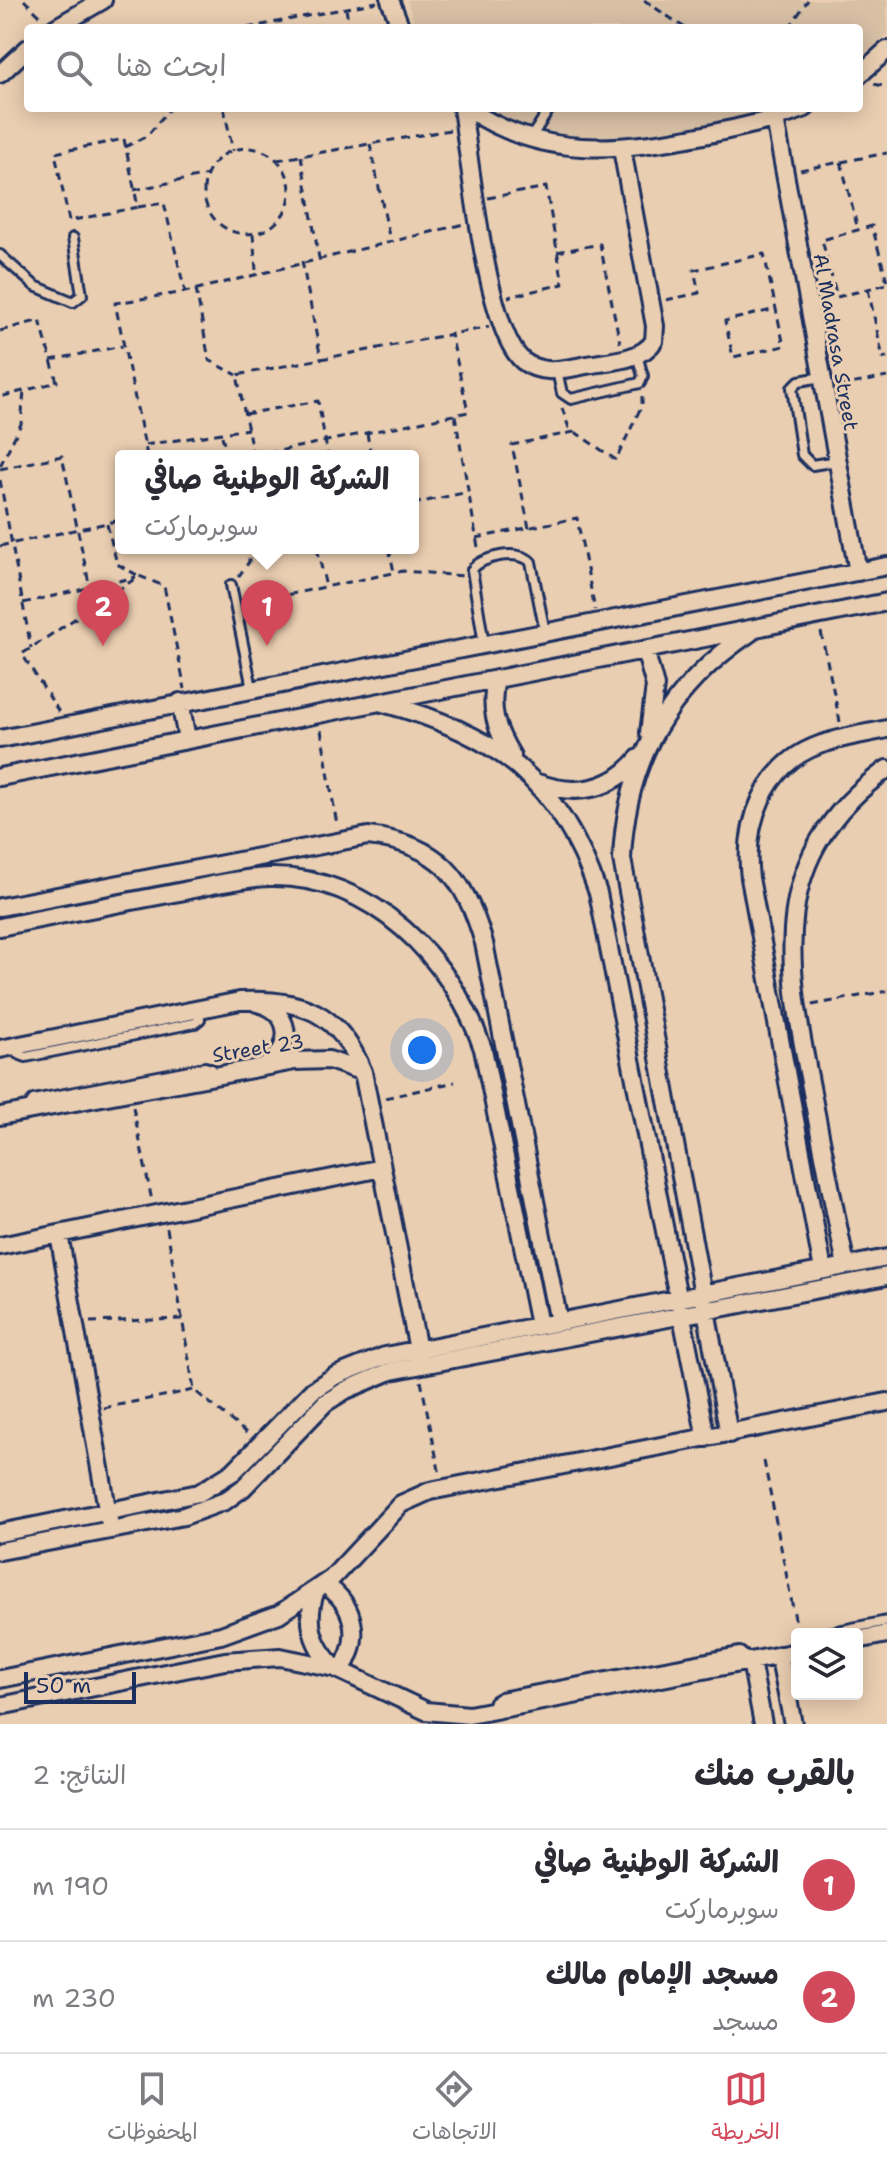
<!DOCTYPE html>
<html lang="ar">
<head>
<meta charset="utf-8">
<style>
  :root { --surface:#fff; --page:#f2f2f3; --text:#2b2b33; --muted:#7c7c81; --line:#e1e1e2; --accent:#d1495b }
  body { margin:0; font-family:"Shantell Sans","Playpen Sans Arabic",sans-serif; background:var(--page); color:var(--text); direction:rtl }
  .controls { position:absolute; right:24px; bottom:24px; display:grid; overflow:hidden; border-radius:8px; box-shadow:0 4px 20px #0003 }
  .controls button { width:72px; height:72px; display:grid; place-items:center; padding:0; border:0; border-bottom:2px solid var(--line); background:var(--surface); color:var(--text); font:40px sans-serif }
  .scale { position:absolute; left:24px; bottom:20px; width:112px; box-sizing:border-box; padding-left:8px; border:4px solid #1b2f5e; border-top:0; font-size:22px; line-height:28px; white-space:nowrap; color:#1b2f5e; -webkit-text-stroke:6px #eaceb1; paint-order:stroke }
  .you { position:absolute; left:422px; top:1050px; width:28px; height:28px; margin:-20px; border:6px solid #fff; border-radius:50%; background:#1a73e8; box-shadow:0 0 0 12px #1a73e833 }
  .badge { display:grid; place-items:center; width:52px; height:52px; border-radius:50%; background:var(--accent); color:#fff; font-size:26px; font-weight:700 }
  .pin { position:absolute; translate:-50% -66px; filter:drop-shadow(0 2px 4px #0008) }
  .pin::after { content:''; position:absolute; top:42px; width:28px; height:24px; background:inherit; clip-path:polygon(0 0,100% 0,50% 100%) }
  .popup { position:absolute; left:115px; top:450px; width:304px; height:104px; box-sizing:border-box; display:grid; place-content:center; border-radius:8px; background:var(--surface); filter:drop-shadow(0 2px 6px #0005); font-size:26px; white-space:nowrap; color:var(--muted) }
  .popup b { font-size:30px; color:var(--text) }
  .popup::after { content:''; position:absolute; left:50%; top:100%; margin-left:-16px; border:16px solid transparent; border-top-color:var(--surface) }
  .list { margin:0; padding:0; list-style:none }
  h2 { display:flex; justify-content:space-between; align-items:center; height:104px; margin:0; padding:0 32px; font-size:34px }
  h2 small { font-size:26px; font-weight:400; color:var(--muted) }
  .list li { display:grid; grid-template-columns:52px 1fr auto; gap:24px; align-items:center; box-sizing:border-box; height:112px; padding:0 32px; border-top:2px solid var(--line) }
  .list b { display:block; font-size:30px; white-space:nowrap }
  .list p { margin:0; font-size:26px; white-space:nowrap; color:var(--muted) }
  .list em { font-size:26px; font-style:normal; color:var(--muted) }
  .icon { flex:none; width:44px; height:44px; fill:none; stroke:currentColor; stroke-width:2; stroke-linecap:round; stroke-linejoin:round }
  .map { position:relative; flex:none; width:887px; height:1724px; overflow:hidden; direction:ltr }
  .search { position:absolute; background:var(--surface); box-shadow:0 4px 20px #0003; left:24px; right:24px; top:24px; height:88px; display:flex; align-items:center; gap:20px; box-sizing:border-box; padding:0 28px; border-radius:8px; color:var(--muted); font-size:30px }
  .sheet { height:328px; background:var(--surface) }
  nav { display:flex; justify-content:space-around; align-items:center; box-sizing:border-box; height:112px; border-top:2px solid var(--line); background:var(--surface); font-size:22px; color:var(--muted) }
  nav a { display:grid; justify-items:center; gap:4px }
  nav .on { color:var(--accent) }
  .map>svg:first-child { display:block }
  .built { fill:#d8c0a5 }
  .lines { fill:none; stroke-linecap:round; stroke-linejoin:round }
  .service-casing { stroke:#1b2f5e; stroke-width:14 }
  .minor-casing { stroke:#1b2f5e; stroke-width:22 }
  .path { stroke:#1b2f5e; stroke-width:3; stroke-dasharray:8 6; stroke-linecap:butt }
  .service { stroke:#eaceb1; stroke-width:8 }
  .minor { stroke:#eaceb1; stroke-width:16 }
  .labels { text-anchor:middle; stroke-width:6; stroke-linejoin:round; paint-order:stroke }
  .street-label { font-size:20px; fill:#1b2f5e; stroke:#eaceb1 }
</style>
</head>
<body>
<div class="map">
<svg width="887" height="1724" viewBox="0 0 887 1724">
  <rect width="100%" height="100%" fill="#eaceb1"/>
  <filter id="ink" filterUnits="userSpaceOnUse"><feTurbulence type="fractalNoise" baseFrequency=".0125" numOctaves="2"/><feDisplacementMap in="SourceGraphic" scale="16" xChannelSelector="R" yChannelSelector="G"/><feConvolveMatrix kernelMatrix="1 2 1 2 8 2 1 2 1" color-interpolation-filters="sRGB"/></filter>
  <g filter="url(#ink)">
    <path class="built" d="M407 0H887V34L859 61V28H416Z
      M487 108H778L669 136 613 141 549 137Z"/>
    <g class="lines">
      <defs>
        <path id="service" d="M530 139 550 108
          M0 255 35 286 73 302 82 295 73 238
          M557 371 562 393 571 399 640 383 643 376 637 355
          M822 377 799 381 792 388 802 455 812 465 837 461
          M231 585 252 688
          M484 644 472 570C481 556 519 549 531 562L545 632
          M16 1046 18 1054 26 1057 195 1023 200 1019 199 1010
          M28 1110 33 1100 205 1067 212 1069 215 1075
          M822 1634 887 1621
          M491 1711 494 1701 501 1697 740 1652 751 1661"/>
        <path id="minor" d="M390 0 401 28
          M55 28 103 0
          M0 74 28 48
          M859 75 887 50
          M462 108C470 160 486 330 523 361 542 376 565 369 587 365 608 361 641 361 654 341L655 326 622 149
          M467 108C541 159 619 152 704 135 738 128 772 121 805 108
          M775 119 858 572
          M645 650 655 686 649 733
          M496 679C489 709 496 730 512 756
          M180 702 187 739
          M383 703C495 733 560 780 598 893L706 1438
          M0 739 887 566
          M0 777 887 602
          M538 783C577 797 612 790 639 758
          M0 907 368 836C439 844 465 877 484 943L559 1322
          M0 927C58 915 116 904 174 893 205 887 238 878 270 877 372 875 452 959 483 1049L539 1325
          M257 1003C290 1010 295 1044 269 1064
          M0 1049 240 1001C302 998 339 1012 363 1072L420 1360
          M0 1116 295 1061 329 1060 363 1072
          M59 1234 109 1520
          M0 1246 382 1168
          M846 1266C834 1206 822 1147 811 1087 786 960 767 856 887 769
          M823 1270 750 878C743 824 764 765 819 745 841 737 864 734 887 729
          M729 1434 622 859C626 759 669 687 751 632
          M0 1533 199 1493 233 1472 313 1390 335 1376 385 1356 887 1258
          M0 1551 184 1516 225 1501 243 1488 325 1403 346 1390 391 1371 887 1276
          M324 1584C356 1605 362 1639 341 1670
          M316 1590C305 1620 311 1645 335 1668
          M857 1640 887 1634
          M779 1655 793 1724
          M751 1661 763 1724
          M0 1679 221 1635 279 1614 332 1578 401 1504 430 1491 887 1402
          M0 1706 225 1661 280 1657 335 1668 426 1711 469 1715 797 1652"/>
      </defs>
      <use href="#service" class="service-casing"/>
      <use href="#minor" class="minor-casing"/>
      <path class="path" d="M24 0 44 20
        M644 0 685 28
        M346 8 349 28
        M247 28 377 2
        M789 28 808 0
        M874 84 887 87
        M224 108 233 151
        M124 139 138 207 69 221 55 153Z
        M370 144 390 241
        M125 147 147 136 170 108
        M204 191a43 43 0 1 1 86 0a43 43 0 1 1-86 0Z
        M301 156 319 258
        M277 160 450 130
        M841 162 858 230
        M800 170 887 153
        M134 190 207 175
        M488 198 546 187 563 284 508 297
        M138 207 164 203 185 292
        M253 234 256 270
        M557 252 600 244 620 343
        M302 261 321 359
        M887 281 872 226 822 240 837 297 887 284
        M196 289 209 360 237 375
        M868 289 883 358 887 357
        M666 300 699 293 694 270 764 254 784 346 733 357 725 321 776 309
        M0 331 40 320 57 382 0 397
        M51 360 122 346
        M840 386 887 377
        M562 408 569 428 616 460 642 405V393
        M245 414 318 401 328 456
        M455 415 479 553
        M367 433 371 456
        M222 436 227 456
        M145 445 248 429
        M147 456 115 303 185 292 464 224
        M253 456 237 375 489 327
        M254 456 468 412 451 334
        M0 466 21 424 24 391
        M0 469 62 456 90 588
        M0 480 31 648
        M413 504 468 492
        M107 524 117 564 139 576
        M529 528 512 445 574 432
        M476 538 577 518 595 610
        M0 546 121 520
        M317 548 326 587
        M389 548 394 572
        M238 577 249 562V548
        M23 603 136 577
        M247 603 403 571 464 576
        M821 632 840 722
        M59 712 22 654 139 576 164 586 185 689
        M321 730 337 825
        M812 1005 887 991
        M385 1098 455 1082
        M133 1107 152 1201
        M167 1228 194 1390 250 1436
        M90 1322 182 1319
        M421 1381 440 1475
        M103 1408 194 1390
        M764 1461 798 1634"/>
      <use href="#service" class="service"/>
      <use href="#minor" class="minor"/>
    </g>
  </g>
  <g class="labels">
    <g class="street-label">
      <text transform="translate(836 342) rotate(80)" y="7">Al Madrasa Street</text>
      <text transform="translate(258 1048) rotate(-9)" y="7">Street 23</text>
    </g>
  </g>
</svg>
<div class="controls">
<button><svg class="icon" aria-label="layers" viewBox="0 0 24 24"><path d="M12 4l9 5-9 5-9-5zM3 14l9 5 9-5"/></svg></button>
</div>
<div class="scale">50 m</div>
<div class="you"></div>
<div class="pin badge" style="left:267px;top:646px">1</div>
<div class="popup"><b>الشركة الوطنية صافي</b>سوبرماركت</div>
<div class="pin badge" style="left:103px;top:646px">2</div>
<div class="search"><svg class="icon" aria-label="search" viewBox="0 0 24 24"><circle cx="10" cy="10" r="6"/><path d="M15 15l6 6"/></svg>ابحث هنا</div>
</div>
<section class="sheet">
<h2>بالقرب منك<small>النتائج: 2</small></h2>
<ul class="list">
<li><span class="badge">1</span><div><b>الشركة الوطنية صافي</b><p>سوبرماركت</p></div><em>190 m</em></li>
<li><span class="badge">2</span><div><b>مسجد الإمام مالك</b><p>مسجد</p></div><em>230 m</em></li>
</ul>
</section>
<nav>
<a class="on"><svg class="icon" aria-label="map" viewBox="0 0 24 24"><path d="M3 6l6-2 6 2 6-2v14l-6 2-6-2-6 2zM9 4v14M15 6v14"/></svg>الخريطة</a>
<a><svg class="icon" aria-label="directions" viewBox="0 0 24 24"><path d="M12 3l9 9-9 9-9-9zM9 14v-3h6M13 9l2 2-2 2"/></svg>الاتجاهات</a>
<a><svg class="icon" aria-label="saved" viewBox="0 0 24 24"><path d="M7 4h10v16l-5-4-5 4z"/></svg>المحفوظات</a>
</nav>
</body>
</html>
